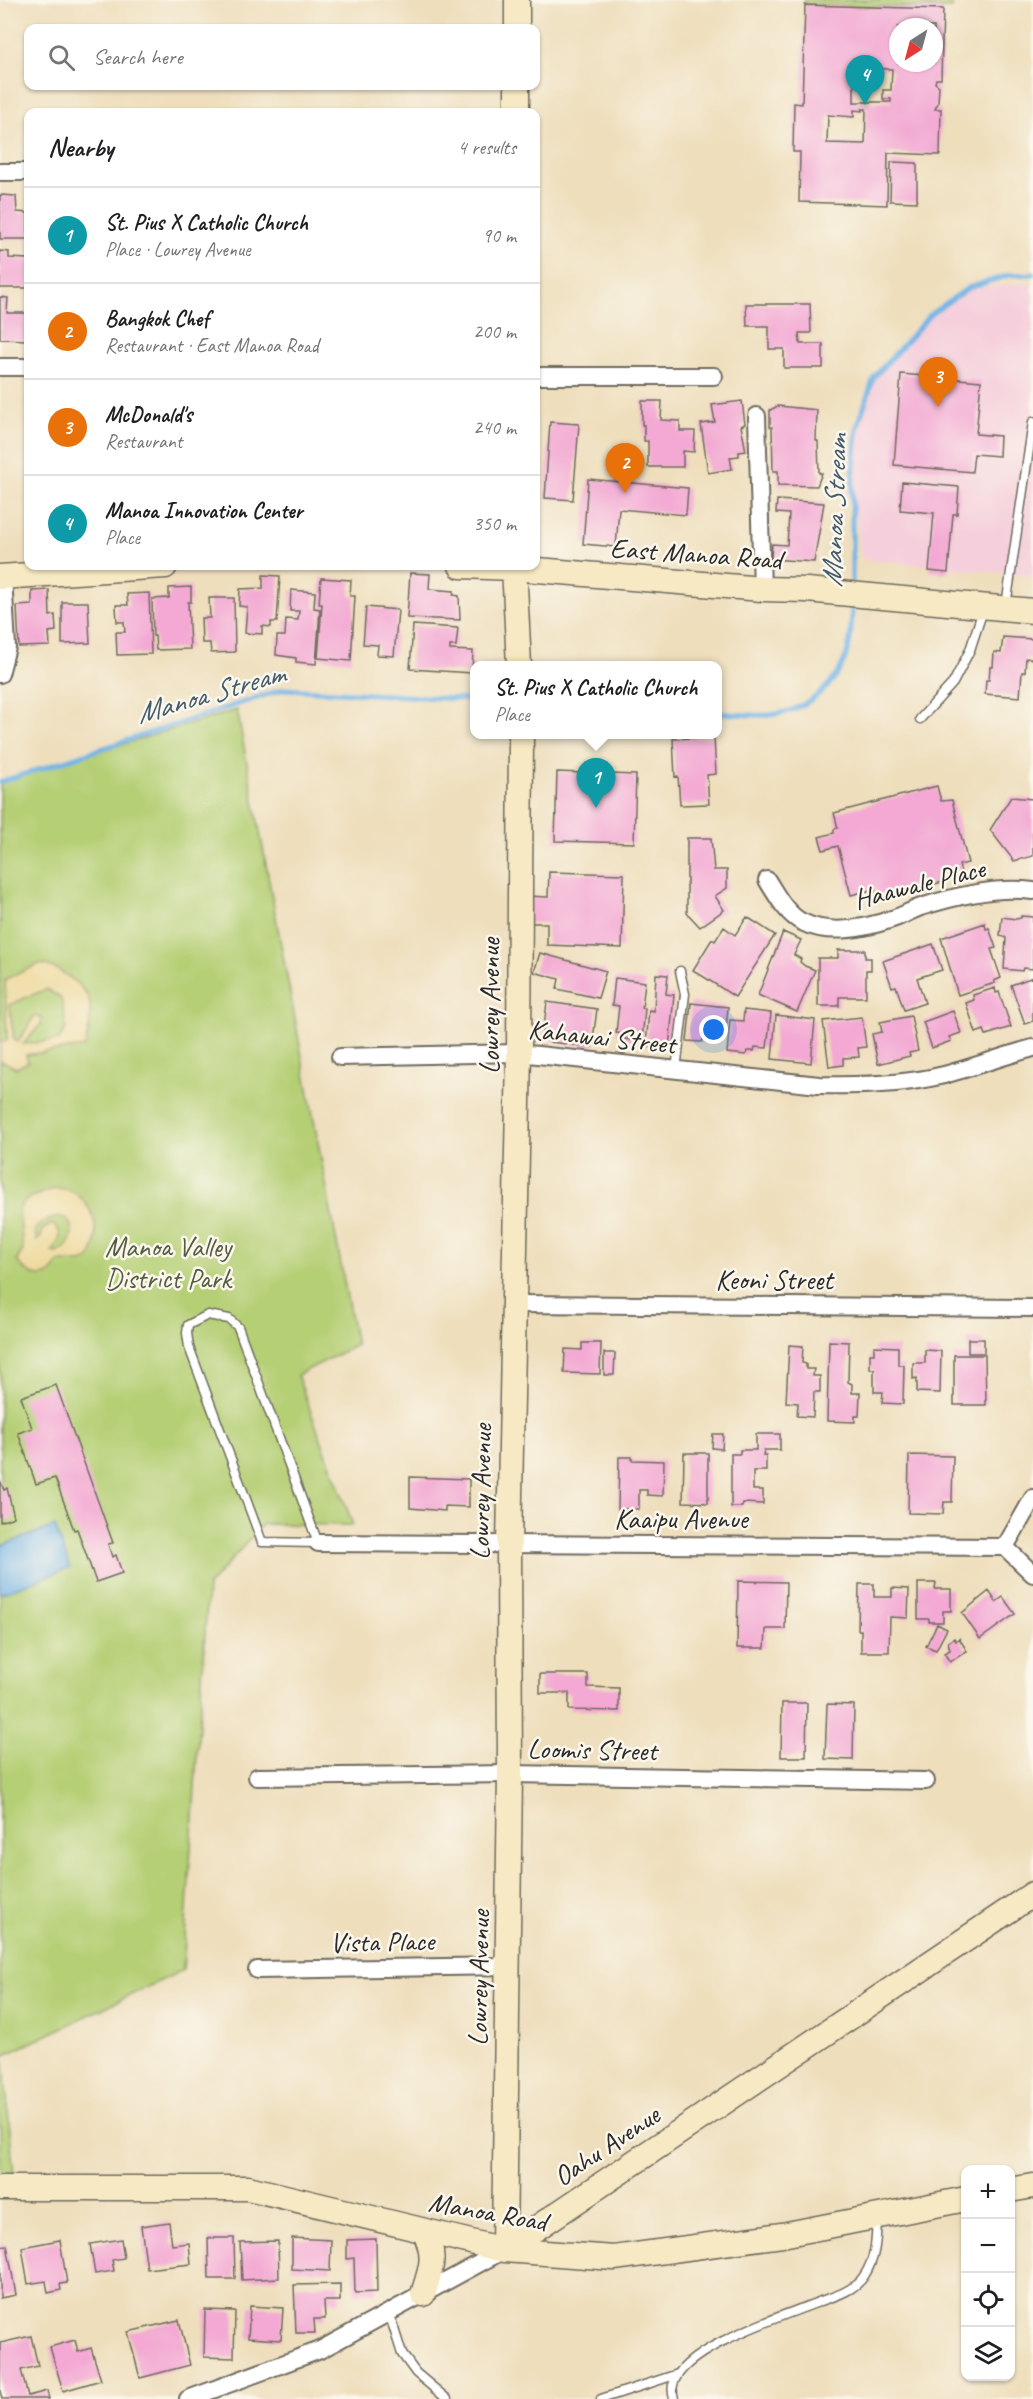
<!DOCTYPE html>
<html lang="en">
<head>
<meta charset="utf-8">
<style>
  :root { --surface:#fff; --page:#f2f2f2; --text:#202124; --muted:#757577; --line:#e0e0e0; --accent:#1f6fb2 }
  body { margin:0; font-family:Caveat,sans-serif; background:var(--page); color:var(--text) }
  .controls { position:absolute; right:18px; bottom:18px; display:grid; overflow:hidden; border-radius:12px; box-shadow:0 2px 4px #0004 }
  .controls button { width:54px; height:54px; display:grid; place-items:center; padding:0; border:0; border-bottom:2px solid var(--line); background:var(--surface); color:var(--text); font:30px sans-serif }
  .compass { position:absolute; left:889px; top:18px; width:54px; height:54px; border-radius:50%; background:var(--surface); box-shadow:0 2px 4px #0004; rotate:216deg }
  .you { position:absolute; left:714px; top:1030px; width:21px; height:21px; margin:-15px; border:4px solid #fff; border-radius:50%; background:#1a73e8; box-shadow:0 0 0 9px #1a73e833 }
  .badge { display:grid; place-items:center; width:39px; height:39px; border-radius:50%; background:var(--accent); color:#fff; font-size:20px; font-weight:700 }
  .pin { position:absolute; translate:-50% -50px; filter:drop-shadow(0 2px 3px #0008) }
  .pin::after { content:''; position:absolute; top:32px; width:21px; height:18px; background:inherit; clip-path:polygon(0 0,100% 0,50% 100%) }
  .popup { position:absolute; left:470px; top:661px; width:252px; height:78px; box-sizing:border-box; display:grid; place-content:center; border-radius:12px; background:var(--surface); filter:drop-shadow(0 2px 4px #0005); font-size:20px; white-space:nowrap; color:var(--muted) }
  .popup b { font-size:22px; color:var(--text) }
  .popup::after { content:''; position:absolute; left:50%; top:100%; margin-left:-12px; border:12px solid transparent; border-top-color:var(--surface) }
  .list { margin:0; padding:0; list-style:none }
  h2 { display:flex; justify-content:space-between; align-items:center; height:78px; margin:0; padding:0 24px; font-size:26px }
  h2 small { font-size:20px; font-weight:400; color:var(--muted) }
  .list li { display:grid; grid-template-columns:39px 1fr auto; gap:18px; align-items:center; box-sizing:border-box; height:96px; padding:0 24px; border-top:2px solid var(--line) }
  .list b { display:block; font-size:22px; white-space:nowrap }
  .list p { margin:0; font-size:20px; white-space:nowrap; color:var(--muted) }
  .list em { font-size:20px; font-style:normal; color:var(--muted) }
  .icon { flex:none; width:33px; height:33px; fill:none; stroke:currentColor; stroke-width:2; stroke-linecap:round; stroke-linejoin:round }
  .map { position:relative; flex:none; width:1033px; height:2399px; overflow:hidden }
  .search { position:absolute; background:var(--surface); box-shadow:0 2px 4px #0004; left:24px; top:24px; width:516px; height:66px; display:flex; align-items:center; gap:15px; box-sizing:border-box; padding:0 21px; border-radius:12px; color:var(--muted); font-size:22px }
  .panel { position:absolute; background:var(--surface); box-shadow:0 2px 4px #0004; left:24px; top:108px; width:516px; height:462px; border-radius:12px }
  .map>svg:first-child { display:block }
  .built { fill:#f5cfdb }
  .green { fill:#b5cf75; stroke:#707d50; stroke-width:1.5 }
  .sand { fill:#eeda9e; stroke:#8c8264; stroke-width:1.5; fill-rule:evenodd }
  .water { fill:#72b3e6; stroke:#4e6f88; stroke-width:1.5 }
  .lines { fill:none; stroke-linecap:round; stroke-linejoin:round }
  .stream { stroke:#72b3e6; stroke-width:5 }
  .building { fill:#f3a9d3; fill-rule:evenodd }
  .lane-casing { stroke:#6f6a5e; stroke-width:11 }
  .street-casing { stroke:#6f6a5e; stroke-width:20 }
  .secondary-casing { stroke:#6f6a5e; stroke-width:27 }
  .lane { stroke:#fff; stroke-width:8 }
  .street { stroke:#fff; stroke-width:16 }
  .secondary { stroke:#f7e9c3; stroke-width:24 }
  .labels { text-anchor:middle; stroke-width:5; stroke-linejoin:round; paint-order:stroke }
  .street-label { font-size:28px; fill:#2b2b2b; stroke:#fbf7ec }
  .park-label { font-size:28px; fill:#545c41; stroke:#fbf7ec }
  .water-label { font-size:30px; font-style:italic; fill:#445b6c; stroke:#fbf7ec }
</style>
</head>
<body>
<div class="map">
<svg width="1033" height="2399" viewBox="0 0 1033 2399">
  <rect width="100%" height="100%" fill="#fbf7ec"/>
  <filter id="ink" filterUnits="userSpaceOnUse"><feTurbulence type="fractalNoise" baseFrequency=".0167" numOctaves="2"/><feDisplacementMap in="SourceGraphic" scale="12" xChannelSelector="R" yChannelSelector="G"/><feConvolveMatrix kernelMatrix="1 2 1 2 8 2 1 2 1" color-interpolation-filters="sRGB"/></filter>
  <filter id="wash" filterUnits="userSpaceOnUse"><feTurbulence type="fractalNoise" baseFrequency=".008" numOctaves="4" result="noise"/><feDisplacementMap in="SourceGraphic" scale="24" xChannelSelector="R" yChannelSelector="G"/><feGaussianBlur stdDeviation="1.35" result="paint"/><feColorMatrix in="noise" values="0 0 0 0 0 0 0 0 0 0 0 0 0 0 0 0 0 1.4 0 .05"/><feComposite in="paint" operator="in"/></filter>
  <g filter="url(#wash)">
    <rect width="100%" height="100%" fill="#eedebc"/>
    <path class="built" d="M1033 283V576L862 559 852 490 857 428 874 377 932 313 968 288Z"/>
    <path class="green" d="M805 0H952V8L805 5Z
      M237 710 356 1345 297 1375 353 1525 263 1524 208 1586 183 1970 3 2056 15 2188H0V781Z"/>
    <path class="sand" d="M40 964C56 966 83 983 89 1000 93 1013 88 1034 85 1047L26 1055 28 1062 16 1068 0 1060V1043L7 1041 5 979ZM46 989 61 998 66 1028 59 1040 23 1044 41 1024 42 1019 35 1015 18 1042 14 1040 9 1005Z
      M55 1188C90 1187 106 1233 89 1259L81 1262H58C49 1284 26 1277 17 1260L23 1250 19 1211 22 1204 31 1197ZM59 1217 66 1218C77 1231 72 1247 56 1253L52 1252C60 1240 65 1233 52 1224L42 1230 41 1237 36 1241 35 1229 44 1221Z"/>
    <path class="water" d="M55 1526 70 1568 0 1594V1546Z"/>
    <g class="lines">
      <path class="stream" d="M852 587V490L857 428 874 377 932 313 968 288 1009 275 1033 274
        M718 713C735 714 752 716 769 715 805 712 838 685 848 650 852 634 852 616 852 599
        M0 782 284 689 474 700"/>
    </g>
    <g id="blocks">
      <path class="building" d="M805 5 943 9 941 79H936L935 83 939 86 938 103 935 109H941L940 155 888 153 887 205 799 202 800 152H793L794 103 802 104ZM898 27H934V63H898ZM854 68 892 69 891 90H883V99H891V102H854ZM862 109H866L865 144 827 143 828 115 854 117V110L862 111Z
        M891 162 917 163V202L890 201Z
        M0 195 16 196 17 212 28 213V239H0Z
        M0 251 9 252V258L28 259V288H0Z
        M0 297 8 298 7 313H28V340L0 339Z
        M746 304H810L811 333H799L800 344H823V368H784V349H769V326H747Z
        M901 374 981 381 976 434 1000 436 999 456 974 454 972 472 894 465Z
        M642 401H662L661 420 680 421V431H695L694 452 683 451V467H648V441H644V425H642Z
        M742 401 745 424 741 426 746 451 739 452V456L730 457 732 469 708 473 701 424 715 422 712 405Z
        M778 406 817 410 816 441H818L819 473H822L817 486 778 485V471H773L772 427H770V410Z
        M550 422 579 424 573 500 545 498Z
        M588 479 688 488 686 515 619 509 616 547 583 544Z
        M902 482 959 487 957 514H953L948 573 929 571 934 513 900 510Z
        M777 500 824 503 814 562 771 559 772 544 787 545 789 514 776 513Z
        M410 573 430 574 429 589 454 591 453 595 459 596 460 620 407 618Z
        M263 575 280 576 277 622H271V627L262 626V634L245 633 247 607 239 606 240 589 263 588Z
        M321 578 351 580 350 596H355L351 661 318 658 322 604H319Z
        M191 587V602H188L190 649 156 650 155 636H153L152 599 169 598V588Z
        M49 590 50 616 55 615 56 631 49 632 50 646 19 647 17 606 32 605V591Z
        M291 590 315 592 314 608 320 609 316 664 296 662V658L276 655 277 636H285L286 619 298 620 299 611H290Z
        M149 593 151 654 117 655 116 632H125L124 622H117L116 605H128L127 594Z
        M209 598H234L235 652 211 653 210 643H202L201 618H210Z
        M62 602H88L90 643 62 644Z
        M366 607 398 610 394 656 377 655 378 645 363 644Z
        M413 625 458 628 456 646H450V650L473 651 472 673 410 669Z
        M1003 637 1033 639V659L1026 658 1025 672H1022L1020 697 985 694 986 680H989L990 667H993L994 652 1001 653Z
        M714 737 716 774 707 775 709 804 680 805 678 776 675 777 673 739Z
        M557 772 636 775 634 843 555 841Z
        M937 786 941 801 952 800 968 863 959 865 962 877 877 899 875 889 851 895 838 846 823 850 819 837 834 833V829L838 828 834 813Z
        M1011 797 1033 799V856L1014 861 990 830Z
        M687 838H711L714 870H727V888L715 896 724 910 700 927 687 913Z
        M549 872 624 874 622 948 547 945V923H525L526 896 548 897Z
        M1021 916 1033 917V969L1023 968 1022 971 1004 969 1006 938 1000 935 1002 917 1016 919 1021 918Z
        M747 917 775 935 735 997 693 970 712 939 715 941 724 927 735 935Z
        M985 923 986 929 989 928 996 948 991 949 1001 978 994 981 995 983 958 995 941 938Z
        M783 932 801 940 794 955 801 959 800 962 805 966 815 970 797 1012 758 995Z
        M933 944 942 970 917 978 925 1003 904 1010 896 986 892 987 883 961Z
        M838 950H865V958H871V970H866V997H839V1006H818V958H838Z
        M540 953 606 971 598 998 557 989 559 979 534 972Z
        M656 974 668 975 666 994 674 995 669 1048 646 1046 649 1010 654 1011Z
        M1033 977V1021L1025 1024 1011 985Z
        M615 978 645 982 642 1008H645L642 1041 625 1039V1034L616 1033 619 1006 612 1005Z
        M995 988 996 993 999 992 1011 1027 986 1035 984 1030 976 1033 966 1003 974 1000 973 995Z
        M547 1002 597 1009 592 1047 550 1042 551 1035 543 1034Z
        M691 1003 728 1007 726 1029 718 1028 717 1038 703 1039 702 1042 687 1041Z
        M744 1010 771 1013 767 1048 755 1047 754 1051H747L746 1055 727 1053 730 1020 743 1021Z
        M953 1011 961 1033 949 1037 951 1041 932 1048 923 1022Z
        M776 1015 815 1020 811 1063 772 1059Z
        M911 1016 918 1051 909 1053 910 1056 878 1064 872 1034 882 1032 880 1022Z
        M862 1017 866 1047 858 1048 859 1057 843 1058V1065L829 1067 823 1021Z
        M968 1339H984V1353H968Z
        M829 1341 849 1342 848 1382 852 1384V1393H860L859 1416H855V1422L827 1421Z
        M582 1343H601L600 1374 564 1373 565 1349 582 1350Z
        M789 1345 803 1346 802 1363 806 1364V1369H814L813 1376H820V1392H814L813 1417 797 1416 798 1403 786 1402Z
        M874 1346 898 1347V1365H904L903 1404 882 1403 883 1392H874V1369H870V1354H874Z
        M925 1350 941 1351 940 1393 917 1392V1378L913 1379V1363H925Z
        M604 1353H615L614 1375H604Z
        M954 1355H985L986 1405H954Z
        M56 1385 113 1543 108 1544 112 1557 116 1555 122 1573 96 1582 77 1529 74 1530 55 1478 36 1484 18 1433 32 1428 21 1397Z
        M713 1434H723L722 1449 712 1448Z
        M756 1434H780V1450H764L763 1455H766V1471H753V1490H763V1504L743 1503 742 1507H731V1454H740V1450H756Z
        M684 1453H708V1503L683 1502Z
        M909 1455 953 1456 952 1502H944L943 1514 908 1513Z
        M619 1457H632V1460L664 1461 663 1496 647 1495V1490H639V1509H618Z
        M410 1477 469 1479V1507L445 1506V1511L410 1508Z
        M0 1480 4 1490 7 1488 14 1517 0 1522Z
        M738 1581 786 1582 785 1629H766L765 1648H737Z
        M918 1583H936L935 1589H951V1611H943V1622H929V1619H918Z
        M859 1584H874V1597H892V1588L909 1589 908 1618 890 1617 889 1652H861V1630H858Z
        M989 1591 996 1602 1003 1597 1015 1614 980 1639 962 1613Z
        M937 1624 947 1629 936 1650 926 1646Z
        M954 1638 956 1641 959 1638 967 1651 950 1662 944 1653 950 1650 948 1642Z
        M540 1674H588V1687L619 1688V1711L569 1710V1693H540Z
        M782 1703H807L806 1757H781Z
        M827 1704 854 1705 853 1760 825 1759Z
        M169 2222 172 2245 189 2243 191 2264 147 2269 141 2226Z
        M208 2238H234L235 2279H209Z
        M292 2238 331 2240 330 2271 292 2269Z
        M121 2239 124 2258 112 2260 114 2271 95 2274 90 2244Z
        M376 2239 377 2292 355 2293 354 2258 347 2259V2240Z
        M60 2240 67 2283 60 2284 61 2290 48 2293 46 2281 28 2284 22 2247Z
        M278 2241 279 2278 242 2280 240 2242Z
        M7 2245 16 2295 0 2298V2246Z
        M340 2284V2301H324L325 2319H314L315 2333H296L294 2285Z
        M250 2306 283 2308 281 2340 248 2338Z
        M205 2310 235 2311 234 2358 204 2357Z
        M179 2320 190 2365 140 2378 128 2332Z
        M31 2336 38 2366 21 2370 28 2396 47 2391 49 2399H2L0 2391V2343Z
        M75 2340 78 2352 91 2348 101 2380 63 2391 50 2347Z"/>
    </g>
  </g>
  <g filter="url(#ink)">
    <use href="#blocks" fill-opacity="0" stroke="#6f6a5e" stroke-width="1.5"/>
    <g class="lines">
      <defs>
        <path id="lane" d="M1006 606 1033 422
          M920 719 953 683 970 650 983 610
          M676 1070 685 994 680 971
          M208 1315 229 1319 238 1327 318 1543 262 1542 189 1347 187 1333 188 1325Z
          M389 2313 402 2354 416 2373 447 2399
          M601 2399 678 2374
          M674 2399C673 2395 672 2389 673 2385 682 2347 787 2315 821 2301 836 2296 855 2290 864 2276 876 2258 876 2240 877 2219"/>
        <path id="street" d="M0 172H28
          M0 367H28
          M536 376H714
          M757 416 762 589
          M0 674 7 647 3 576
          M767 880C776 894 786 914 802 922 830 936 867 928 895 918 904 915 912 910 921 907 955 896 997 886 1033 891
          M340 1057 519 1053 819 1085C861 1086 903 1085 944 1075 974 1067 1003 1056 1033 1048
          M515 1304 1033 1308
          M318 1543 1005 1547 1033 1574
          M1005 1547 1033 1498
          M257 1777 510 1774 926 1781
          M257 1970 508 1966
          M188 2399 320 2350 504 2250"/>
        <path id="secondary" d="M517 0V28
          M517 86V112
          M461 566 514 568 762 589 807 590 1033 611
          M514 566 519 666
          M0 577 165 566
          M0 2188H248L504 2250 614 2258 782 2235 966 2199
          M1010 2190 1033 2186
          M504 2250 510 1774 509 1544 519 1053 521 734
          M504 2250 1033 1894
          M423 2294C431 2269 437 2256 424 2231"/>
      </defs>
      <use href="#lane" class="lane-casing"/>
      <use href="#street" class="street-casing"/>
      <use href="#secondary" class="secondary-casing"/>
      <use href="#lane" class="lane"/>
      <use href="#street" class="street"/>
      <use href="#secondary" class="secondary"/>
    </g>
  </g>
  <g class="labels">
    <g class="street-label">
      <text transform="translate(696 553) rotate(4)" y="10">East Manoa Road</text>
      <text transform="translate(919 883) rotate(-14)" y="10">Haawale Place</text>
      <text transform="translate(489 1006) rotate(-90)" y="10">Lowrey Avenue</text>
      <text transform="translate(602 1036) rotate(6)" y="10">Kahawai Street</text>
      <text x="774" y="1289">Keoni Street</text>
      <text transform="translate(480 1492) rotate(-89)" y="10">Lowrey Avenue</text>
      <text x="681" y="1528">Kaaipu Avenue</text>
      <text transform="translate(592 1749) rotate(1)" y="10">Loomis Street</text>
      <text transform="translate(382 1941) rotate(-1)" y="10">Vista Place</text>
      <text transform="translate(478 1978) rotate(-89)" y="10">Lowrey Avenue</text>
      <text transform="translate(606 2145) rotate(-34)" y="10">Oahu Avenue</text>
      <text transform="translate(488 2211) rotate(10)" y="10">Manoa Road</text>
    </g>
    <g class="park-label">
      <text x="168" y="1256">Manoa Valley<tspan x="168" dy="32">District Park</tspan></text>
    </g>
    <g class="water-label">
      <text transform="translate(834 511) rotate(-88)" y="10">Manoa Stream</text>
      <text transform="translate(210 693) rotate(-16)" y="10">Manoa Stream</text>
    </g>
  </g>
</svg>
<div class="controls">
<button>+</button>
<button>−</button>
<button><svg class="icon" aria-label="locate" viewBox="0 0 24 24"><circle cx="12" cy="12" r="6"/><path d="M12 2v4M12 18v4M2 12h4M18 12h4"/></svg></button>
<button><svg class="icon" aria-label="layers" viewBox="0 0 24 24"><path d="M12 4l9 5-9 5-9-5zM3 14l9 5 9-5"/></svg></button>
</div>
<svg class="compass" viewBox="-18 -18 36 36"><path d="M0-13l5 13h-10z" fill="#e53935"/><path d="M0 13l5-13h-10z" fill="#757577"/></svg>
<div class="you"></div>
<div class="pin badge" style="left:596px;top:808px;background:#0f9aa8">1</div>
<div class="popup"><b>St. Pius X Catholic Church</b>Place</div>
<div class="pin badge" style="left:625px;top:493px;background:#e8710a">2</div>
<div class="pin badge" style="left:938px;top:407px;background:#e8710a">3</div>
<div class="pin badge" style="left:865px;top:105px;background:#0f9aa8">4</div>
<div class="search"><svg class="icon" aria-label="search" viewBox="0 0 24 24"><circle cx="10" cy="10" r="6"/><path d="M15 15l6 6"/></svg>Search here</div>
<section class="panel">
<h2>Nearby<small>4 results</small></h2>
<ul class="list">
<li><span class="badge" style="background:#0f9aa8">1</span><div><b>St. Pius X Catholic Church</b><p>Place · Lowrey Avenue</p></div><em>90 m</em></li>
<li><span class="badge" style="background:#e8710a">2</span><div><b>Bangkok Chef</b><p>Restaurant · East Manoa Road</p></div><em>200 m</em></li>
<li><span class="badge" style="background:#e8710a">3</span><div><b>McDonald's</b><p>Restaurant</p></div><em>240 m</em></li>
<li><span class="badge" style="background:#0f9aa8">4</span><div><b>Manoa Innovation Center</b><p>Place</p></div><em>350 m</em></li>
</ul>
</section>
</div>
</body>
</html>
